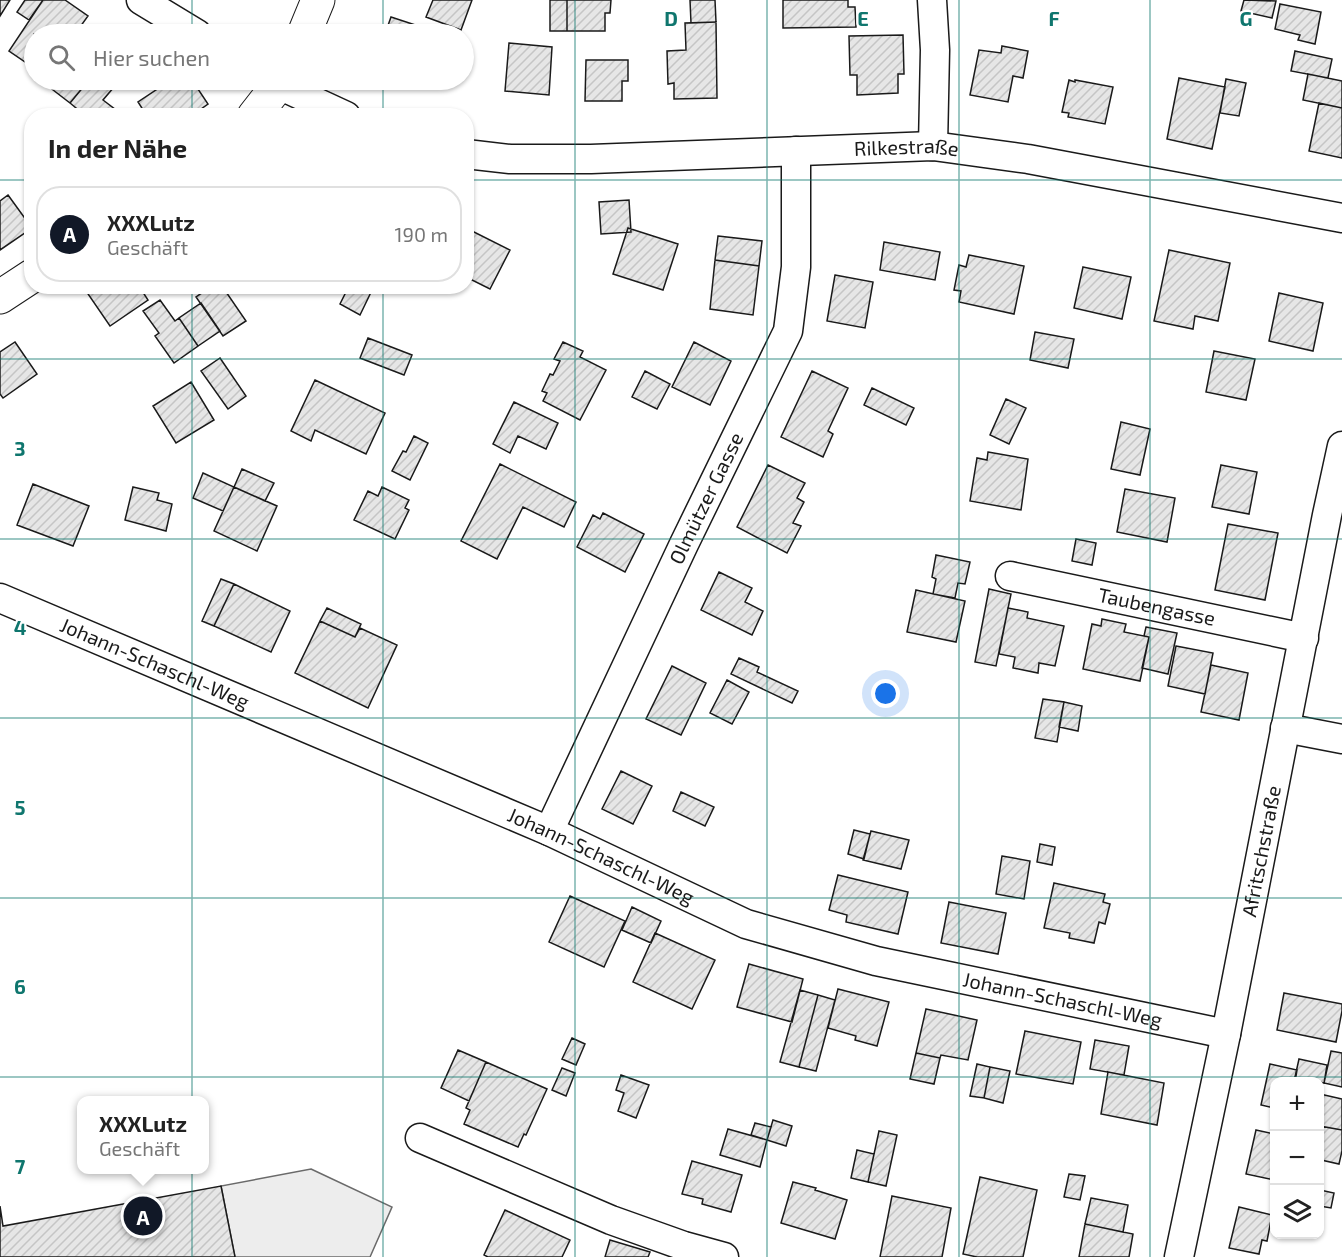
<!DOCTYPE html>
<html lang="de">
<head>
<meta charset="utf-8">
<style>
  :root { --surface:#fff; --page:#f2f2f2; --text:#222; --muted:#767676; --line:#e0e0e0; --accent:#111827 }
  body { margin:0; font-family:"Exo 2",sans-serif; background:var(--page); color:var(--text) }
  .controls { position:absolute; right:18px; bottom:18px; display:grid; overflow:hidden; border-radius:12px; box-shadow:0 2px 4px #0004 }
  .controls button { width:54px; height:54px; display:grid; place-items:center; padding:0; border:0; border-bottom:2px solid var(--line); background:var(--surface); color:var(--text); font:30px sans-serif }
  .you { position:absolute; left:886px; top:694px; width:21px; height:21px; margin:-15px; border:4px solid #fff; border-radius:50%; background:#1a73e8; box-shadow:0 0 0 9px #1a73e833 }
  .badge { display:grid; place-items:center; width:39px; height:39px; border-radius:50%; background:var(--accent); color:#fff; font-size:20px; font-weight:700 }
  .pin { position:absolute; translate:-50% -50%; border:3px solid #fff; box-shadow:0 2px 6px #0006 }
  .popup { position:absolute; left:77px; top:1096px; width:132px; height:78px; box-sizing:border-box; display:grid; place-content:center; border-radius:12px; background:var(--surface); filter:drop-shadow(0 2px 4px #0005); font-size:20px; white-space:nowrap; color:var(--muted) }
  .popup b { font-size:22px; color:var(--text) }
  .popup::after { content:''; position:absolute; left:50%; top:100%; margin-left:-12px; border:12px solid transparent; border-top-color:var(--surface) }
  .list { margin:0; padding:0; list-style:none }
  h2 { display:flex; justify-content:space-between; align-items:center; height:78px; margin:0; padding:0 24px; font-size:26px }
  h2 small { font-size:20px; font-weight:400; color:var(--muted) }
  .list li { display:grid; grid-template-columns:39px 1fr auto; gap:18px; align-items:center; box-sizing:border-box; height:96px; margin:0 12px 12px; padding:0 12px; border:2px solid var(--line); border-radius:24px }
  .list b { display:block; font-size:22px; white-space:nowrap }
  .list p { margin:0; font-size:20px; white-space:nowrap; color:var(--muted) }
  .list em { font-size:20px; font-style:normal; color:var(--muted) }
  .icon { flex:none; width:33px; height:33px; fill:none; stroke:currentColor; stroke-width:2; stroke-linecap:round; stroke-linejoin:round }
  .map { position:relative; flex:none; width:1342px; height:1257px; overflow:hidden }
  .search { position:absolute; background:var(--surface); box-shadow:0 2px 4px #0004; left:24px; top:24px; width:450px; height:66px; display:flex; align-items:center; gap:15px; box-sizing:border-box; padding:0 21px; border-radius:33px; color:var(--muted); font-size:22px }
  .panel { position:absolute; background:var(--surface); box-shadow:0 2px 4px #0004; left:24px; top:108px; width:450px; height:186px; border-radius:24px }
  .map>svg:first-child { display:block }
  .parking { fill:#ededed; stroke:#6a6a6a; stroke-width:1.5 }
  .building { fill:url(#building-hatch); stroke:#1a1a1a; stroke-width:1.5 }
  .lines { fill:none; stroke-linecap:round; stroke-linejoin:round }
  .minor-casing { stroke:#1a1a1a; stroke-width:31 }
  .tertiary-casing { stroke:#1a1a1a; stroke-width:35 }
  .minor { stroke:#fff; stroke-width:28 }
  .tertiary { stroke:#fff; stroke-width:33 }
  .grid { fill:none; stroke:#0f766e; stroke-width:1.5; stroke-opacity:0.55 }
  .labels { text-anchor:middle; stroke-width:4.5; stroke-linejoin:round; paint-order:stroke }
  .street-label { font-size:20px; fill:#1a1a1a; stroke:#fff }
  .grid-label { font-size:20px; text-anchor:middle; font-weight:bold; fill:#0f766e; stroke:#fff; stroke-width:4.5; stroke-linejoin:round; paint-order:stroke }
</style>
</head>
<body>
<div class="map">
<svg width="1342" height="1257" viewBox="0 0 1342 1257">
  <defs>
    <pattern id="building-hatch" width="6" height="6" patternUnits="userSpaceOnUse" patternTransform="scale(1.5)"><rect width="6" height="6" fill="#e6e6e6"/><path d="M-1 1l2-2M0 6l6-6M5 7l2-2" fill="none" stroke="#c5c5c5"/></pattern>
  </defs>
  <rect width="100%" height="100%" fill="#fff"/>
  <path class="parking" d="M311 1169 392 1207 370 1257H235L221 1186Z"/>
  <path class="building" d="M0 0H10L0 16Z
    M25 0H43L29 20 17 12Z
    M43 0H65L88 16 75 34H34V68L9 51Z
    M433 0H472L461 30 426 17Z
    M550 0H567V31H550Z
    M567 0H611L610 13H605V31H567Z
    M690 0H715L716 22 691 23Z
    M783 0H848V7H855L856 27 783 28Z
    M1244 0 1276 1 1272 18 1241 11Z
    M1280 4 1321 12 1315 44 1298 40 1300 35 1275 29Z
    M391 17 440 33 439 34H385Z
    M716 22 717 98 674 99V83L668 84 667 51 686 50 685 23Z
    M903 35 904 74H898V93L857 95V75H850L849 36Z
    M509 43 552 47 549 95 505 91Z
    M1002 46 1028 51 1023 78 1013 76 1008 102 970 95 979 50 1001 53Z
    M1295 51 1332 59 1328 78 1291 71Z
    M586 60H628V81H622V101H585Z
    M1308 74 1342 81V108L1303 100Z
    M1179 78 1225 87 1212 149 1167 139Z
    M1226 79 1246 83 1239 116 1220 113Z
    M47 80H89L70 103 44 83Z
    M89 80H120L103 100 116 110 112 116H80L82 113 70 103Z
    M171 80H192L208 104 191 116H147L138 102Z
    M1069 80 1075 82V80L1113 87 1105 124 1068 117 1069 113 1062 112Z
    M1319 103 1342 108V158L1309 151Z
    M8 195 32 228 0 250V201Z
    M629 200 631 232 601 234 599 202Z
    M466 228 510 250 490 289 466 277Z
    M628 228 678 244 663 290 613 274Z
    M718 236 762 241 759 266 715 260Z
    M884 242 940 252 935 280 880 270Z
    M1169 250 1230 263 1218 321 1195 316 1193 329 1154 321Z
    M969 255 1024 266 1014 314 959 302 961 291 954 290 959 265 966 267Z
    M715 260 759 266 753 315 710 309Z
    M1083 267 1131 277 1122 319 1074 308Z
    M835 275 873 282 865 328 827 321Z
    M93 286H139L148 300 110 326 86 291Z
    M212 286H222L246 321 223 336 196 297Z
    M349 286H374L360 315 340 304Z
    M1279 293 1323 303 1313 351 1269 341Z
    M160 300 175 321 179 318 198 346 174 363 155 336 159 333 143 311Z
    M201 303 220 331 198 346 179 318Z
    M1035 332 1074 339 1068 368 1030 360Z
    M368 338 412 355 404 375 360 358Z
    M15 342 37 374 3 398 0 394V352Z
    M563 342 583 351 580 357 606 370 580 420 543 401 547 393 542 391 550 374 553 375 560 361 554 359Z
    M694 342 731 361 710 405 672 387Z
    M1214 351 1255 359 1246 400 1206 392Z
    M220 358 246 396 228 409 201 371Z
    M645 371 670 384 657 409 632 397Z
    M812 371 848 388 828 431 833 434 823 457 781 437Z
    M315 380 385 413 366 454 315 430 311 441 291 431Z
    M191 382 214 420 176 443 153 406Z
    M872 388 914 408 906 425 864 405Z
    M1006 399 1026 408 1009 444 990 435Z
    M514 402 558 423 546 449 518 436 510 453 493 444Z
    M1121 422 1150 429 1140 475 1111 469Z
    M414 436 428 443 410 480 392 471 403 451 406 452Z
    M988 452 1028 459 1021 510 970 501 977 458 987 460Z
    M500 464 576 502 564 527 523 507 497 559 461 541Z
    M768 465 805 483 797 498 804 502 793 523 801 526 787 553 737 527Z
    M1221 465 1257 472 1249 514 1212 507Z
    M242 469 274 483 265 501 234 487Z
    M203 473 234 487 223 511 193 498Z
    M33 484 89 506 73 546 17 525Z
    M133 487 159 493 157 500 172 504 166 531 125 520Z
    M234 487 277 506 257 551 214 531Z
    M382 487 409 500 405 508 409 510 395 539 354 520 368 491 378 496Z
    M1125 489 1175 498 1167 542 1117 532Z
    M603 513 644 534 625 572 577 547 593 515 600 519Z
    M1228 524 1278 533 1265 600 1215 590Z
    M1076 539 1096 543 1092 565 1072 561Z
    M936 555 970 562 965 584 958 583 955 598 933 594 936 579 932 577Z
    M719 572 752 588 745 602 763 611 752 635 701 610Z
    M221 579 234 584 214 626 202 621Z
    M234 584 290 611 271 652 214 626Z
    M989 589 1011 594 996 666 975 662Z
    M916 590 965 601 956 642 907 632Z
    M327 608 361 624 355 637 320 621Z
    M1008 608 1028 612 1027 618 1064 626 1055 666 1039 663 1038 673 1013 668 1015 657 999 654Z
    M1102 619 1126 624 1124 632 1149 637 1140 681 1083 669 1092 624 1101 626Z
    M320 621 355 637 360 628 397 645 368 708 295 673Z
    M1146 627 1177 633 1168 674 1142 668 1149 637 1144 636Z
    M1176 646 1213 653 1205 694 1168 686Z
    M739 658 759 667 757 672 798 691 792 703 731 674Z
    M1211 665 1248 673 1239 720 1201 712Z
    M672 666 706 683 681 735 646 719Z
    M727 680 749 692 732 724 710 713Z
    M1043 699 1064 702 1057 742 1035 738Z
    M1064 702 1082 706 1078 731 1059 727Z
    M621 771 652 786 633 824 602 809Z
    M681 792 714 807 705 826 673 811Z
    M854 830 870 834 864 859 848 854Z
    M871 831 909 840 901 869 863 860Z
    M1040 844 1055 847 1052 865 1037 862Z
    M1002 856 1030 861 1024 899 996 894Z
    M838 875 908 892 898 934 846 922 847 915 829 910Z
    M1054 883 1105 894 1103 902 1110 904 1105 924 1099 922 1094 943 1069 938 1070 933 1044 928Z
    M570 896 625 921 604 967 549 942Z
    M949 902 1006 913 998 954 941 943Z
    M632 907 661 921 651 943 622 930Z
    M655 933 715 960 692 1009 633 982Z
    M749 964 803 979 792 1022 737 1007Z
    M838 989 889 1002 877 1046 855 1040 856 1036 828 1028Z
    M800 990 818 995 799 1067 780 1062Z
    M1284 993 1342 1004V1011L1336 1042 1277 1030Z
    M818 995 835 1000 816 1071 799 1067Z
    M926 1009 977 1020 968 1060 941 1055 940 1058 916 1053Z
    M1025 1031 1081 1042 1073 1084 1016 1074Z
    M572 1038 585 1044 576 1065 562 1059Z
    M1095 1040 1129 1046 1124 1075 1090 1069Z
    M458 1050 486 1062 469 1101 441 1088Z
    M1331 1051 1342 1053V1087L1324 1083Z
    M916 1053 940 1058 934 1084 910 1079Z
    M1299 1059 1327 1065 1324 1083 1295 1077Z
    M486 1062 547 1089 526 1135 524 1134 518 1147 464 1124 470 1110 466 1108Z
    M977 1064 990 1067 984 1098 970 1096Z
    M1270 1064 1297 1070 1295 1082H1274V1108L1261 1105Z
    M990 1067 1010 1071 1003 1103 984 1098Z
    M562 1068 575 1073 566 1096 552 1090Z
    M1108 1072 1164 1083 1157 1125 1101 1114Z
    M621 1075 649 1085 636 1118 618 1111 624 1093 616 1090Z
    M1295 1077 1308 1080V1082H1295Z
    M1320 1094 1342 1099V1130L1320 1126Z
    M773 1120 792 1126 786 1146 767 1140Z
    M755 1123 771 1127 767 1140 751 1135Z
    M1320 1126 1342 1130V1151L1339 1164 1321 1160 1320 1168Z
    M728 1129 767 1140 760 1167 720 1155Z
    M1256 1130 1274 1134V1180L1246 1174Z
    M879 1131 897 1135 886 1186 868 1182Z
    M857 1150 874 1154 868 1182 851 1178Z
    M692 1161 742 1175 731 1212 702 1204 703 1199 682 1194Z
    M1069 1174 1085 1176 1080 1200 1064 1197Z
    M980 1177 1037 1190 1023 1257H977L963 1254Z
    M793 1182 816 1188 815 1190 847 1200 835 1239 781 1223Z
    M221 1186 235 1257H0V1206L3 1226Z
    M1320 1190 1334 1193 1331 1208 1320 1206Z
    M892 1196 951 1208 942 1257H880Z
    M1091 1198 1128 1205 1123 1232 1085 1224Z
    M1239 1207 1272 1215 1267 1241 1262 1240 1259 1254 1229 1248Z
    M505 1210 570 1240 562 1257H488L484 1255Z
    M1085 1224 1133 1234 1129 1257H1079Z
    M610 1240 650 1252 648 1257H605Z"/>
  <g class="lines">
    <defs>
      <g id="minor">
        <path d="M141 0 197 34"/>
        <path d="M932 0 935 50 933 146"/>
        <path d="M270 80 279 85 346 116"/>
        <path id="s1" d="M466 154 510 159H591L933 146 1028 159 1342 218"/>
        <path id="s2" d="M1010 576 1304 638"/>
        <path id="s3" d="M0 598 549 831 746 924 876 961 1226 1034"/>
        <path d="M1285 728 1342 739"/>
        <path id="s4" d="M549 831 684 544 788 331 796 267V151"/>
        <path d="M420 1138 611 1220 684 1246 724 1257"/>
        <path id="s5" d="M1179 1257 1226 1034 1327 515 1342 446"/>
      </g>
      <path id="tertiary" d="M304 34 318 0
        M254 116 282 80
        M0 297 32 276"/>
    </defs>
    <use href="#minor" class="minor-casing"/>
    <use href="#tertiary" class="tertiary-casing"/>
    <use href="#minor" class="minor"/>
    <use href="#tertiary" class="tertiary"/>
  </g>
  <path class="grid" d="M192 0V34M383 0V34M575 0V1257M767 0V1257M959 0V1257M1150 0V1257M192 80V116M383 80V116M0 180H32M466 180H1342M192 286V1257M383 286V1257M0 359H1342M0 539H1342M0 718H1342M0 898H1342M0 1077H1342"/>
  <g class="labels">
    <g class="street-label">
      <text dy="7" stroke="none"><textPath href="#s1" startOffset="441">Rilkestraße</textPath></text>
      <text dy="7" stroke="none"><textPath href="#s4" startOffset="368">Olmützer Gasse</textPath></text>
      <text dy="7" stroke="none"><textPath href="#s2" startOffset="150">Taubengasse</textPath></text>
      <text dy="7" stroke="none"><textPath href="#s3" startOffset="168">Johann-Schaschl-Weg</textPath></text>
      <text dy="7" stroke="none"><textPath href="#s5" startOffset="414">Afritschstraße</textPath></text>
      <text dy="7" stroke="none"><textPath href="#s3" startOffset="654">Johann-Schaschl-Weg</textPath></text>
      <text dy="7" stroke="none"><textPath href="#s3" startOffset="1140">Johann-Schaschl-Weg</textPath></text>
    </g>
  </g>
  <g class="grid-label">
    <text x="671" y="26">D</text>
    <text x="863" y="26">E</text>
    <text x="1054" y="26">F</text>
    <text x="1246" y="26">G</text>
    <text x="20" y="456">3</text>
    <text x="20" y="635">4</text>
    <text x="20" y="815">5</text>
    <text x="20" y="994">6</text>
    <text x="20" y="1174">7</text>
  </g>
</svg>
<div class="controls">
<button>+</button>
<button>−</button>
<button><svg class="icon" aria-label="layers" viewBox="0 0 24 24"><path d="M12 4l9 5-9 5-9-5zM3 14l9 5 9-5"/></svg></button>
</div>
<div class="you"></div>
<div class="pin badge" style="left:143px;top:1216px">A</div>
<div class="popup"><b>XXXLutz</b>Geschäft</div>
<div class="search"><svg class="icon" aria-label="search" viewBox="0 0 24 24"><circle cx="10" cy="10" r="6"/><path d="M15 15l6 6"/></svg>Hier suchen</div>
<section class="panel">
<h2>In der Nähe<small></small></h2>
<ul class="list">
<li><span class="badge">A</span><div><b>XXXLutz</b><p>Geschäft</p></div><em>190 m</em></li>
</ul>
</section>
</div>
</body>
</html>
